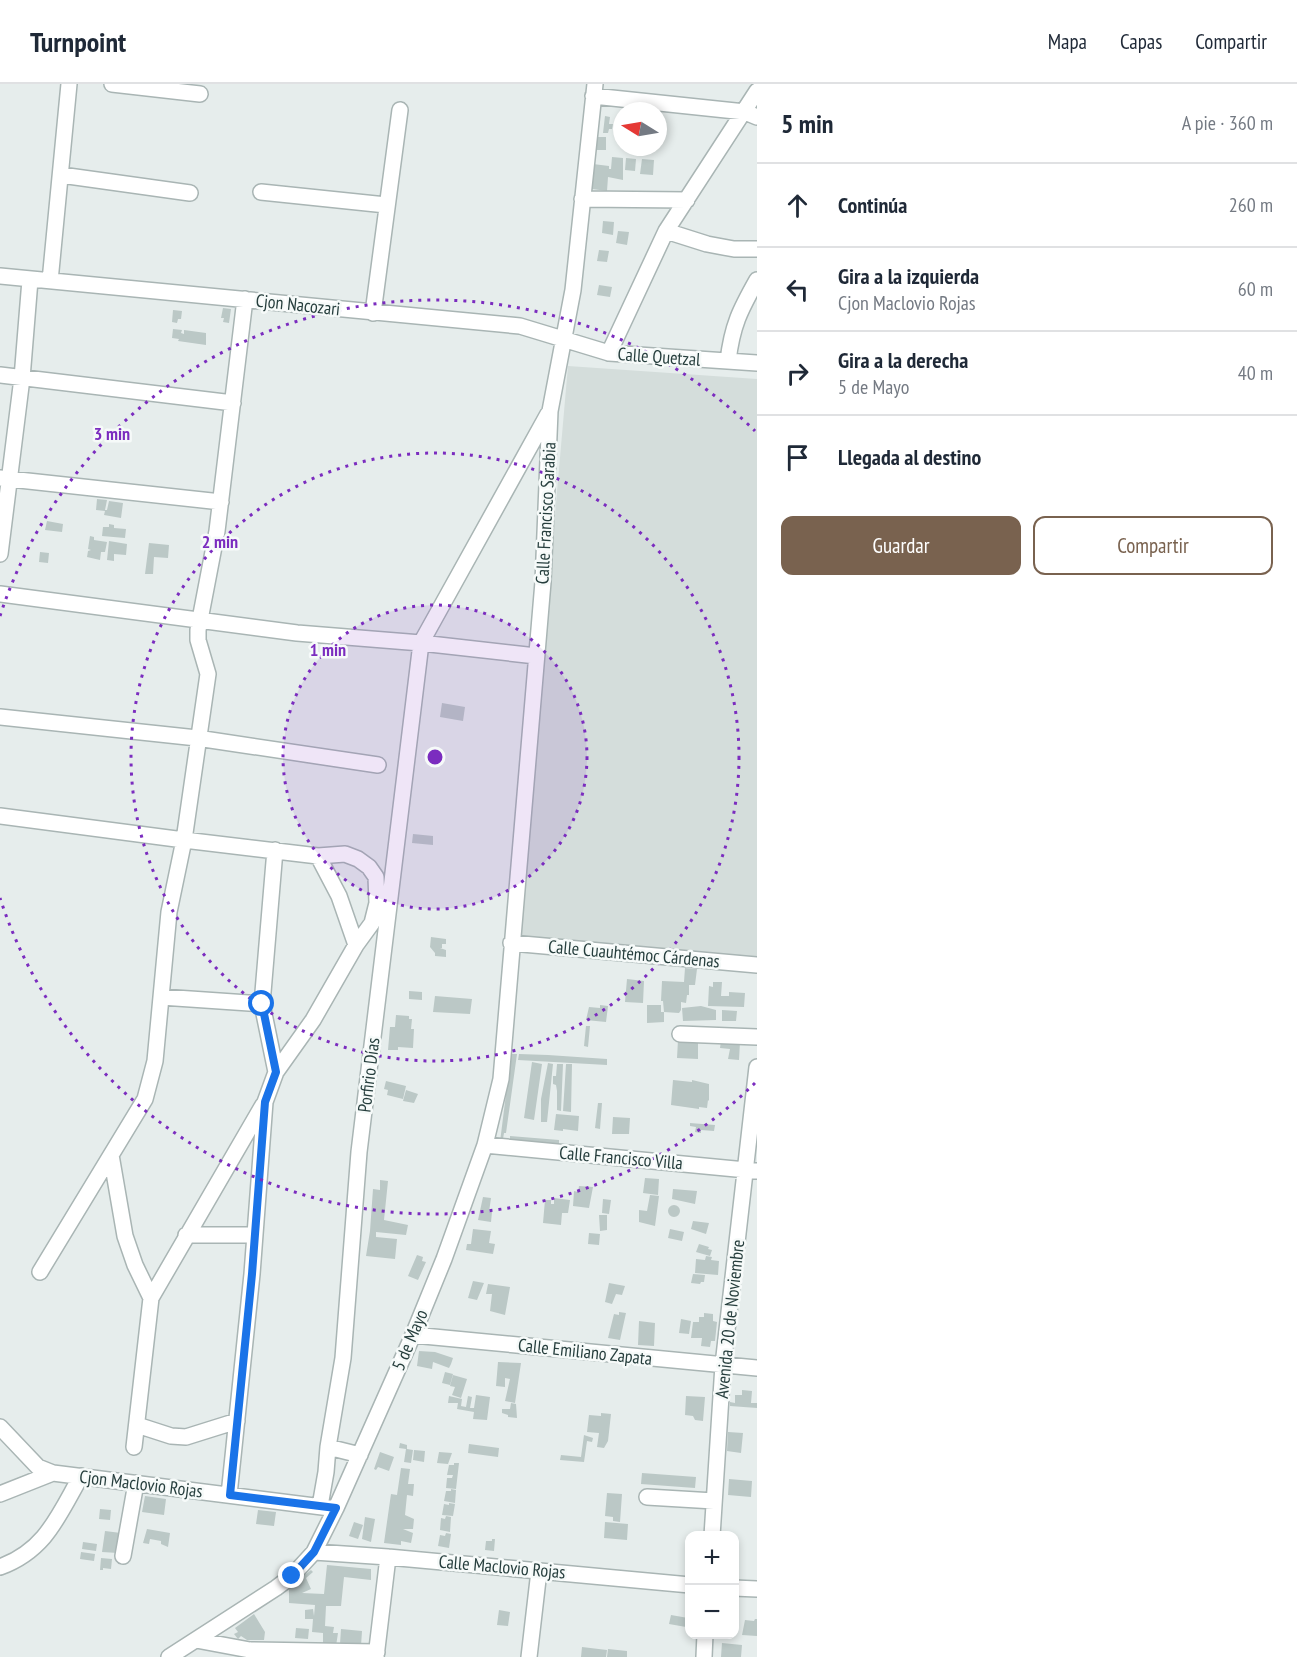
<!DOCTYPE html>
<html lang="es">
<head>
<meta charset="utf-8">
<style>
  :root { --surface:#fff; --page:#f6f6f7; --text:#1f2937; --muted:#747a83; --line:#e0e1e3; --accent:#79624f }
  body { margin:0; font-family:"PT Sans Narrow",sans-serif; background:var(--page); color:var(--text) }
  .controls { position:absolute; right:18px; bottom:18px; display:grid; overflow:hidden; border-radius:12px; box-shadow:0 3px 9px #0003 }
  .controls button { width:54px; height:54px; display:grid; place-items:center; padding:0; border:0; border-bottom:2px solid var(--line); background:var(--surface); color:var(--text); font:30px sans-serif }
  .compass { position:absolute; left:613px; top:18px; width:54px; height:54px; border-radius:50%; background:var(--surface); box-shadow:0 3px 9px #0003; rotate:281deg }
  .stop { position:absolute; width:18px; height:18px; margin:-14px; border:4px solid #1a73e8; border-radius:50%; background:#fff }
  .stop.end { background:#1a73e8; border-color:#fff; box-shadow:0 2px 6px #0008 }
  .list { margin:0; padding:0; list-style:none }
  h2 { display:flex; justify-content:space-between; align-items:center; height:78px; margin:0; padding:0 24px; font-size:26px }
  h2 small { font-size:20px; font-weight:400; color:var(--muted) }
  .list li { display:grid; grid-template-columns:39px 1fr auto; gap:18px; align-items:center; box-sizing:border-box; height:84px; padding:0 24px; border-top:2px solid var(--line) }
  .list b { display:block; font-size:22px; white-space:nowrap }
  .list p { margin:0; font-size:20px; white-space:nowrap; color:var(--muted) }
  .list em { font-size:20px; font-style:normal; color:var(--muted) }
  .actions { display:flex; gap:12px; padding:18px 24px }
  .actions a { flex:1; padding:14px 0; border:2px solid var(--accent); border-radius:12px; text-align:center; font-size:21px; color:var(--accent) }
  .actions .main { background:var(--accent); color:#fff }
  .icon { flex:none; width:33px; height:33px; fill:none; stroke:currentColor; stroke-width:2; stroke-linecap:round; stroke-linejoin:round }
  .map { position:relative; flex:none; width:757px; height:1573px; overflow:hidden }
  header { display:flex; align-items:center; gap:36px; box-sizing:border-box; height:84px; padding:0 30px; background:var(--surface); border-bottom:2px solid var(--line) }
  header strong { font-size:28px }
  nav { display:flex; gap:33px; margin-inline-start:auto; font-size:21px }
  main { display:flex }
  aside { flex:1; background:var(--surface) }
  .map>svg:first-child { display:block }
  .built { fill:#d4dddb }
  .building { fill:#bbc8c6 }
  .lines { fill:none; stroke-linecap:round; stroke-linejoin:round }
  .minor-casing { stroke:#a9b5b4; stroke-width:18 }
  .minor { stroke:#fff; stroke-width:15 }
  .route { stroke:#1a73e8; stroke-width:8 }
  .ring { fill:none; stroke:#7b2cbf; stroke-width:3; stroke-dasharray:3 6 }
  .labels { text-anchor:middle; stroke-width:5; stroke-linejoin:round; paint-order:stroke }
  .street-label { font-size:18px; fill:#263e3d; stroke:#f6faf9 }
  .centre { fill:#7b2cbf; stroke:#f6faf9; stroke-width:3 }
  .ring-label { font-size:18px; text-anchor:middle; font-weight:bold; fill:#7b2cbf; stroke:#f6faf9; stroke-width:5; stroke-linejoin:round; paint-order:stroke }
</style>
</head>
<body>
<header>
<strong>Turnpoint</strong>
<nav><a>Mapa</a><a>Capas</a><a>Compartir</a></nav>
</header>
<main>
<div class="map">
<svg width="757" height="1573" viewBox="0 0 757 1573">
  <rect width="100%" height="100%" fill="#e6edec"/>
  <path class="built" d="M568 282 757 295V873L518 855Z"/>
  <path class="building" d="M605 32 610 33 609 40H613L612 45H609L608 49H603Z
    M596 53H606V66H596Z
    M612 73 623 74V96L608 93 607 107 592 105 593 80 609 82V85H611Z
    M626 74 636 75 635 87 625 86Z
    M642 75 654 76 653 91 640 90Z
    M603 137 614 138 613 151 602 149Z
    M618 147 629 148 627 161 616 159Z
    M599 166 609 167 607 178 597 177Z
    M599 201 612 203 610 213 597 211Z
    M223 224 231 225 229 239 223 238 224 234H221Z
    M173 226 182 227 181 235H178L177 239 172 238Z
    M173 245 182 246 181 249 184 250V246L206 249V261L178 257 179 255 172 254Z
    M97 415 107 416 105 426H107L109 417 123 419 121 434 104 431 105 427 96 426Z
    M47 437 63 440 62 448 45 446Z
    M109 440 114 441V444L126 445 125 454 102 452 103 443H109Z
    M90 452 94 453V456L107 458 105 468H101L100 476 87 473 88 467 91 466 88 465Z
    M109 457 127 460 126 471 114 470V477L107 476Z
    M149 459 169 461 168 474 154 473 153 490H145Z
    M40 468 49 469 48 479 39 478Z
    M442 619 465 623 463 637 440 633Z
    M413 750 433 752V761L412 759Z
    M431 853 446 855V860H442V864H440L446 866V873L435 872V869L430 863Z
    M685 884 697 885 695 901H689V911H687L686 919 681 918V926L679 929 664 928V938L647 939V921H661V928H664L663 917H661L662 897 684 898Z
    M627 895 644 897 643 919 625 918Z
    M713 898H722L721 912H729V908L745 909 744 923 708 922 709 902 713 903Z
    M409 907 422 908V916L409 915Z
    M435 912 472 915 470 930 433 928Z
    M600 921 608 922 606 938 586 936 589 923 600 924Z
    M701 922 716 926V936L683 937 682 924Z
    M722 926 737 927 736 937H722Z
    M396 931 409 932V935H412L411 945H414L413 964 398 963V966H388L390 943H395Z
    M586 942H590L588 963 584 962Z
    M678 956H698V975L677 974Z
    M721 957 740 958 739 976 728 975 730 965 720 964Z
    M511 970H517L506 1049H504L503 1055 509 1056 500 1058Z
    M519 970 548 971 607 975V981L518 976Z
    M532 978 542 980 534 1036 524 1034Z
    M548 979 553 980 547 1038H541V1015Z
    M557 980H563L561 1027 557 1026V1007L556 1001 553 1000V992H556Z
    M566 980H572L571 1028 563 1027Z
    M673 996 692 998V996L709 1000V1017L708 1016 707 1024 699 1023V1025L671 1021Z
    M386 997 406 1002 403 1015 387 1011 388 1006 384 1005Z
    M406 1006 418 1010 414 1019 403 1017Z
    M598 1019H602L600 1045 595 1044Z
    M556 1030 579 1032 578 1047 563 1045V1047L554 1046Z
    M613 1033 630 1034 629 1050H612Z
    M690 1039 715 1041 714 1047 701 1046V1049L695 1048 696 1043 690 1042Z
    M510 1052 559 1056V1061L510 1058Z
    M645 1094 659 1095 658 1111 643 1109Z
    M380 1096 388 1097 384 1136 408 1141 406 1151 376 1148V1153L397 1155 395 1175 366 1172 370 1147 373 1105 380 1106Z
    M579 1102 593 1103 589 1124 573 1122 574 1107 578 1108Z
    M673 1105 697 1107 695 1120 672 1115Z
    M650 1111 659 1112 655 1142 639 1138V1126L647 1127Z
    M483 1113 491 1114 489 1128H492L491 1138 478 1136Z
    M554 1114 570 1116 568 1129H562L561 1141 543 1139 545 1116H551V1120H554Z
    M603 1115 611 1116 609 1130 602 1129Z
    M668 1127a6 6 0 1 1 12 0a6 6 0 1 1-12 0Z
    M599 1131H607V1146L600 1147Z
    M693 1137 709 1139 706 1150 691 1145Z
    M473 1145 491 1147 489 1159 495 1160 493 1170 466 1166 467 1160H471Z
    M670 1145 684 1148 682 1157 668 1154Z
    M589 1149 600 1150 599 1161 588 1160Z
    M699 1160 709 1163 708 1165 712 1166 710 1172 696 1168Z
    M417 1171 423 1173 422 1177 426 1178 418 1196 408 1192Z
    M706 1172 712 1173 711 1176 719 1177 718 1191 695 1189 696 1175 705 1176Z
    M693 1190 705 1191 704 1198H701L700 1200 691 1199Z
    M473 1197 484 1199 477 1216 468 1214Z
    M609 1199 625 1202 622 1211 616 1210 612 1220 605 1218Z
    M488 1200 510 1203 505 1231 490 1227 492 1210H486Z
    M619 1228 626 1229 620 1256 608 1254 614 1230 619 1231Z
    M704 1229 713 1230V1237L717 1238 715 1257H711L710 1263 701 1262 702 1254H691L693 1238H699V1233H704Z
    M681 1235 691 1237 689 1250 679 1249Z
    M639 1237 655 1239 654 1262 638 1261Z
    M419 1267 435 1268 453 1274 451 1280 449 1284 433 1278 432 1285 417 1282Z
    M498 1278 521 1279 515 1319 505 1317 510 1295 505 1294V1303L496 1302Z
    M445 1288 453 1290 450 1301 442 1299Z
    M453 1291 467 1295 461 1314 452 1311 455 1303 450 1302Z
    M742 1306 752 1307 751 1319H757V1324L730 1322V1318L735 1319V1311H742Z
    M476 1311 490 1313 487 1336 473 1335 474 1328 457 1325 458 1319H448L449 1312 462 1315 461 1322 466 1323 468 1312 472 1313 470 1324H474Z
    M686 1312 705 1313 703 1337 695 1336 693 1332 685 1331Z
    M511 1319 516 1320 517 1334 508 1333V1331L502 1329V1325H510Z
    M601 1329 611 1330 608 1357 604 1364 597 1363 599 1349 587 1348 589 1331 601 1332Z
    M728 1348 743 1349 741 1369 727 1367Z
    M584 1351 593 1354 592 1358 587 1357 584 1378 560 1376 561 1371 581 1373Z
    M400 1359 407 1361V1365L413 1366 411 1379 404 1378 406 1365 399 1364Z
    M469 1360 499 1364 498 1373 468 1369Z
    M414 1366 425 1367 424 1378 413 1376Z
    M380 1368 394 1373 389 1387 378 1383 376 1386 374 1385Z
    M439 1368 452 1369 448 1380 437 1379Z
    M454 1379H459L456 1405 446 1404 447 1394H452L453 1391H447L449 1381H454Z
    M401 1384 410 1385 408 1400H414L413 1412 407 1411 405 1431 414 1435 413 1445H403L413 1449 411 1459 401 1457V1461L384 1459 391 1410 397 1411Z
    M642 1389 696 1393 695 1404 641 1400Z
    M729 1395 752 1397 751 1413 728 1411Z
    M451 1405 456 1406 455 1419 444 1417 446 1407H451Z
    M607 1409 622 1410 620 1438 613 1437V1433L605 1432Z
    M145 1412 166 1415 164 1431 142 1428Z
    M449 1419 455 1420 453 1432 442 1431 444 1420 449 1421Z
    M100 1425 111 1426 110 1436 99 1435Z
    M258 1426 276 1428 274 1442 256 1440Z
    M446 1432 451 1433 450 1448 440 1446 441 1434 445 1435Z
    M365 1433 375 1435 371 1458 362 1455Z
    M354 1438 363 1441 358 1455 349 1452Z
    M605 1438 628 1440 627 1456 604 1454Z
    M147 1445 170 1449 168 1463 161 1460V1457L150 1455 149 1460 143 1459Z
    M105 1447 121 1449 118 1469 102 1468Z
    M446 1449 451 1450 449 1464 438 1462 440 1451 445 1452Z
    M492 1455H495L494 1467 485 1466 486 1457H492Z
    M83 1458 97 1460 96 1467 82 1465Z
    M81 1468 95 1470 94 1477 80 1475Z
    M101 1474 112 1475 111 1485 103 1484V1486H100Z
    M327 1481 371 1485V1496L344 1493 341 1522H326L325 1542 334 1543 333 1549H338L336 1562 323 1560V1549L312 1548 313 1535H305V1526L313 1525 314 1532 315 1521 289 1519V1504L311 1486 313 1488 306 1494 311 1505 302 1509 324 1510Z
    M499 1526 510 1528 508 1542 497 1541Z
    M254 1530 265 1548 264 1556H247L241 1552 238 1555 234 1550 238 1548 235 1544Z
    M671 1531 688 1534 686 1543 669 1540Z
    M755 1535H757V1552L742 1551 745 1536 754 1537Z
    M296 1544 309 1545 308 1555 295 1554Z
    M341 1545 362 1547 361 1562 340 1560Z
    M722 1559 742 1561 741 1573H721Z
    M582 1563 607 1566 606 1573H581Z
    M608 1565 627 1567V1573H607Z"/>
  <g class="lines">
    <defs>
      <path id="minor" d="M112 0 200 10
        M593 12 745 28 757 33
        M61 91 190 109
        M261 108 386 121
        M582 115 687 116
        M666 147 707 160 734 165H757
        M0 192 520 242 609 269 757 279
        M50 197 69 0
        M373 229 400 26
        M609 269 666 147 757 7
        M728 277C732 242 740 226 757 196
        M0 291 233 319
        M0 394 221 418
        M0 470 22 294 30 196
        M0 510 297 549 421 559 536 572
        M0 633 197 654 378 681
        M0 732 184 756 169 828 155 977 145 1015 40 1188
        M275 766 262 920 276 988
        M318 772 339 812 356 861
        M511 859 757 881
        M161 913 262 920
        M680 950 757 953
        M485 1061 757 1087
        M111 1071 125 1152 135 1181 151 1214 263 1021
        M186 1151H255
        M413 1251 757 1284
        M137 1341 171 1352 186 1353 237 1337
        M0 1343 38 1383 53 1389 330 1424
        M134 1363 151 1214
        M328 1363 360 1371
        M0 1410 53 1389
        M229 1411 252 1190 265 1018 276 988 313 936 356 861 372 839 377 819 376 793 369 783 358 775 345 770 318 772 184 756 208 590 198 556V546L217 447 245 215
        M647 1413 714 1417
        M320 1422 326 1388 328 1363 343 1274 359 1068 421 559 548 330
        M712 1452 723 1281 757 983
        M314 1468 388 1473 690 1501
        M123 1472 136 1399
        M0 1483C46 1466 58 1432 81 1392
        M734 1504 757 1505
        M196 1556 250 1566 377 1568
        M169 1573 276 1504 292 1492 314 1468 336 1424 413 1251 444 1175 485 1061 501 995 543 498 550 327 573 206 595 0
        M376 1573 388 1473
        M529 1573 539 1487
        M704 1573 705 1550"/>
    </defs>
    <use href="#minor" class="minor-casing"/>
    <use href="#minor" class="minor"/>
  </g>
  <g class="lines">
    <path class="route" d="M262 920 276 988 265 1018 252 1190 230 1411 336 1424 314 1468 292 1492"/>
  </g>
  <circle cx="435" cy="673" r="152" fill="#7b2cbf" fill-opacity=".12"/>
  <g class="ring">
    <circle cx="435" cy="673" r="152"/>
    <circle cx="435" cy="673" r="304"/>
    <path d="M755 999A457 457 0 0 1 0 814M0 532A457 457 0 0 1 755 347"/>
  </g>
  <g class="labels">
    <g class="street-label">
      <text transform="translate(298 221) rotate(6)" y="6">Cjon Nacozari</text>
      <text transform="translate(659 273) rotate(4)" y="6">Calle Quetzal</text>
      <text transform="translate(546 429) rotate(-87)" y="6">Calle Francisco Sarabia</text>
      <text transform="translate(634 870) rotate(5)" y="6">Calle Cuauhtémoc Cárdenas</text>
      <text transform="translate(369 991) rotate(-83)" y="6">Porfirio Días</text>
      <text transform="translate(621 1074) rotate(5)" y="6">Calle Francisco Villa</text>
      <text transform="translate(730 1235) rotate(-84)" y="6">Avenida 20 de Noviembre</text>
      <text transform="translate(410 1256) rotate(-67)" y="6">5 de Mayo</text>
      <text transform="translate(585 1268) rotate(6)" y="6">Calle Emiliano Zapata</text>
      <text transform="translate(141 1400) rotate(7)" y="6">Cjon Maclovio Rojas</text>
      <text transform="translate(502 1483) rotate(5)" y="6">Calle Maclovio Rojas</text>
    </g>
  </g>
  <circle cx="435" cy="673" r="9" class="centre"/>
  <g class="ring-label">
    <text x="112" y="356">3 min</text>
    <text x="220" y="464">2 min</text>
    <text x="328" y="572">1 min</text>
  </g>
</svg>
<div class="controls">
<button>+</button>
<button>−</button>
</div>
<svg class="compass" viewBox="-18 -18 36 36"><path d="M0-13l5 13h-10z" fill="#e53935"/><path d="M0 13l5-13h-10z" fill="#747a83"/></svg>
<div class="stop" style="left:262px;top:920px"></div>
<div class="stop end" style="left:292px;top:1492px"></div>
</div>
<aside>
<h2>5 min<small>A pie · 360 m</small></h2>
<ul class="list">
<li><svg class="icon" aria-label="ahead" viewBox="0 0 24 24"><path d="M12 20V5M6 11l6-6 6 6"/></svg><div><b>Continúa</b></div><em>260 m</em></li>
<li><svg class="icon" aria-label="left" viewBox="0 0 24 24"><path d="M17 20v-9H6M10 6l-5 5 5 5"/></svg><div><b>Gira a la izquierda</b><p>Cjon Maclovio Rojas</p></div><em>60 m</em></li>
<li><svg class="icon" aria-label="right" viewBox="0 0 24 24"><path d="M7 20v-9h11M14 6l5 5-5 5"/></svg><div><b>Gira a la derecha</b><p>5 de Mayo</p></div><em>40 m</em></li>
<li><svg class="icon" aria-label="arrive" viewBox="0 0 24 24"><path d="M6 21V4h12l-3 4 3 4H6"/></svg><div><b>Llegada al destino</b></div></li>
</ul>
<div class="actions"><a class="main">Guardar</a><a>Compartir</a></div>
</aside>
</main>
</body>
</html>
